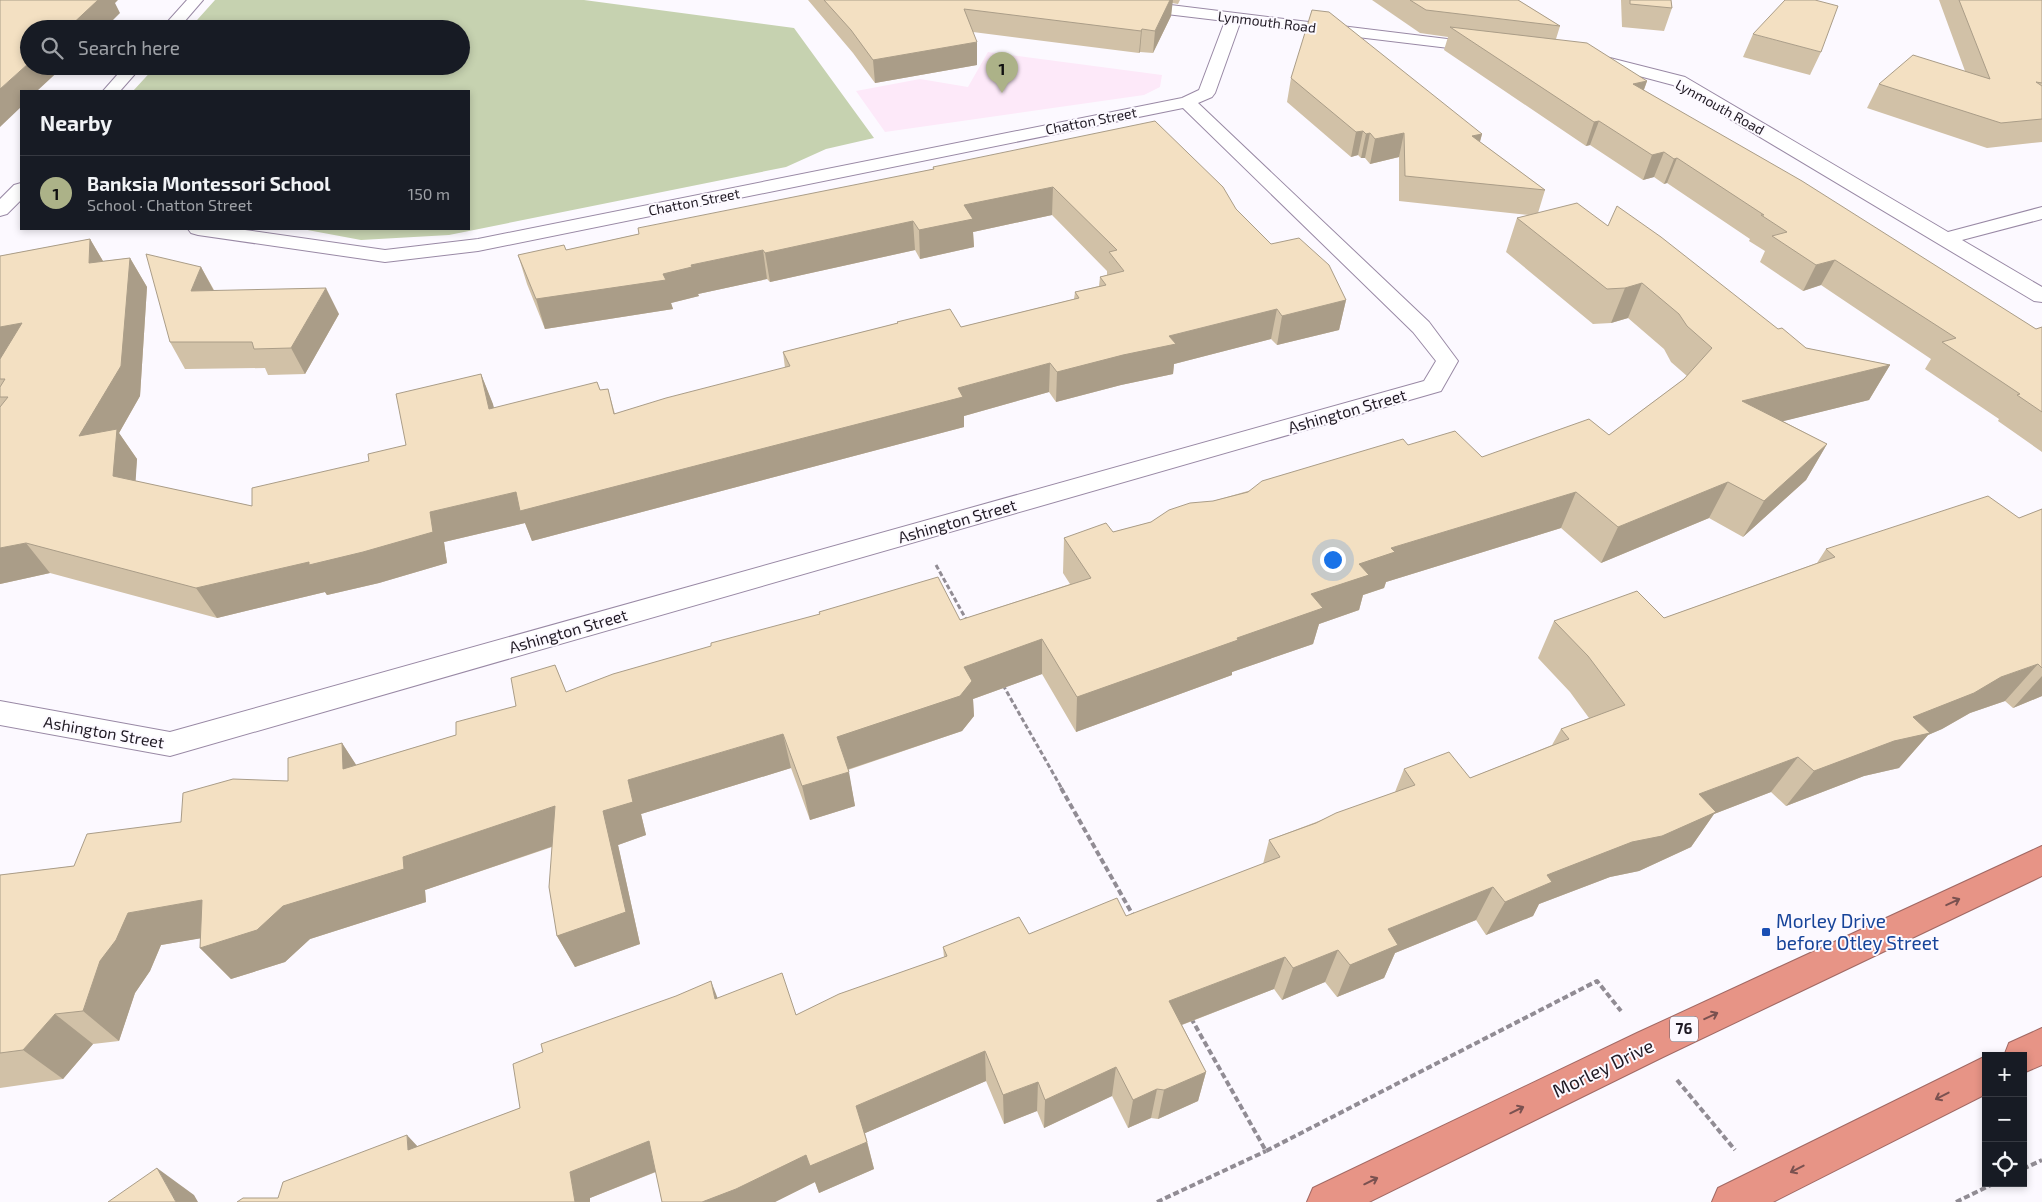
<!DOCTYPE html>
<html lang="en">
<head>
<meta charset="utf-8">
<style>
  :root { --surface:#171b24; --page:#20242c; --text:#f1f3f6; --muted:#9ea1a6; --line:#363941; --accent:#acb288 }
  body { margin:0; font-family:"Exo 2",sans-serif; background:var(--page); color:var(--text) }
  .controls { position:absolute; right:15px; bottom:15px; display:grid; overflow:hidden; border-radius:0px; box-shadow:0 2px 8px #0003 }
  .controls button { width:45px; height:45px; display:grid; place-items:center; padding:0; border:0; border-bottom:1px solid var(--line); background:var(--surface); color:var(--text); font:25px sans-serif }
  .you { position:absolute; left:1332px; top:559px; width:18px; height:18px; margin:-12px; border:4px solid #fff; border-radius:50%; background:#1a73e8; box-shadow:0 0 0 8px #1a73e833 }
  .badge { display:grid; place-items:center; width:32px; height:32px; border-radius:50%; background:var(--accent); color:#111; font-size:16px; font-weight:700 }
  .pin { position:absolute; translate:-50% -41px; filter:drop-shadow(0 1px 2px #0008) }
  .pin::after { content:''; position:absolute; top:26px; width:18px; height:15px; background:inherit; clip-path:polygon(0 0,100% 0,50% 100%) }
  .list { margin:0; padding:0; list-style:none }
  h2 { display:flex; justify-content:space-between; align-items:center; height:65px; margin:0; padding:0 20px; font-size:21px }
  h2 small { font-size:16px; font-weight:400; color:var(--muted) }
  .list li { display:grid; grid-template-columns:32px 1fr auto; gap:15px; align-items:center; box-sizing:border-box; height:75px; padding:0 20px; border-top:1px solid var(--line) }
  .list b { display:block; font-size:19px; white-space:nowrap }
  .list p { margin:0; font-size:16px; white-space:nowrap; color:var(--muted) }
  .list em { font-size:16px; font-style:normal; color:var(--muted) }
  .icon { flex:none; width:28px; height:28px; fill:none; stroke:currentColor; stroke-width:2; stroke-linecap:round; stroke-linejoin:round }
  .map { position:relative; flex:none; width:2042px; height:1202px; overflow:hidden }
  .search { position:absolute; background:var(--surface); box-shadow:0 2px 8px #0003; left:20px; top:20px; width:450px; height:55px; display:flex; align-items:center; gap:12px; box-sizing:border-box; padding:0 18px; border-radius:28px; color:var(--muted); font-size:19px }
  .panel { position:absolute; background:var(--surface); box-shadow:0 2px 8px #0003; left:20px; top:90px; width:450px; height:140px; border-radius:0px }
  .map>svg:first-child { display:block }
  .education { fill:#fde9f9 }
  .green { fill:#c6d2b0 }
  .lines { fill:none; stroke-linecap:round; stroke-linejoin:round }
  .street-casing { stroke:#9989a5; stroke-width:2 }
  .highway-casing { stroke:#a16964; stroke-width:2 }
  .path-far1 { stroke:#918c94; stroke-width:3; stroke-dasharray:5 2.5; stroke-linecap:butt }
  .path { stroke:#918c94; stroke-width:4; stroke-dasharray:6 3; stroke-linecap:butt }
  .street { fill:#fff; fill-rule:evenodd }
  .highway { fill:#e79486; fill-rule:evenodd }
  .wall { fill:#d1c1a7 }
  .shaded-wall { fill:#aa9d88 }
  .building { fill:#f3e0c2; stroke:#aa9d88 }
  .oneway { stroke:#7a5150 }
  .transit-dot { fill:#1a4fb4; stroke:#fcf9ff; stroke-width:2 }
  .labels { text-anchor:middle; stroke-width:4; stroke-linejoin:round; paint-order:stroke }
  .far-street-label { font-size:14px; fill:#201a24; stroke:#fcf9ff }
  .shield { fill:#fcf9ff; stroke:#625d66; stroke-width:1 }
  .shield-label { font-size:15px; font-weight:bold; fill:#201a24 }
  .street-label { font-size:16px; fill:#201a24; stroke:#fcf9ff }
  .near-transit-label { font-size:19px; fill:#164399; stroke:#fcf9ff; text-anchor:start }
  .near-street-label { font-size:19px; fill:#201a24; stroke:#fcf9ff }
</style>
</head>
<body>
<div class="map">
<svg width="2042" height="1202" viewBox="0 0 2042 1202">
  <rect width="100%" height="100%" fill="#fcf9ff"/>
  <path class="education" d="M988 52 1162 75 1160 87 1144 95 885 132 856 91 920 79 968 87Z"/>
  <path class="green" d="M215 0H584L794 28 874 138 826 149 786 167 449 235 361 240 302 229H469V91H133L156 66H461V29H189Z"/>
  <g class="lines">
    <defs>
      <path id="street" d="M187 0H203L178 29H161Z
        M1083 0H1130L1488 44 1490 47 1488 50 1482 52 1240 23 1215 93 1212 97 1198 103 1429 322 1458 361 1441 391 170 756 0 725V701L170 732 1424 381 1436 361 1413 332 1183 108 478 251 385 262 198 235 191 233 188 229H238L385 250 478 239 1182 98 1199 90 1225 21 1091 5 1086 3Z
        M1587 55 1610 58 1685 77 1948 232 2042 207V219L1962 240 2042 287V302L2034 301 1673 85 1609 68 1581 64 1579 60 1581 56Z
        M125 66H142L120 91H103Z
        M21 183V200L7 214 0 216V199L14 185Z"/>
      <path id="highway" d="M2042 846V876L1663 1057 1369 1202H1307L1313 1188 1637 1033Z
        M2042 1028V1065L2023 1073V1056H2004L2009 1043Z
        M1986 1056V1094L1773 1202H1712L1718 1188Z"/>
    </defs>
    <use href="#street" class="street-casing"/>
    <use href="#highway" class="highway-casing"/>
    <path class="path-far1" d="M936 565 967 621
      M1003 685 1062 789"/>
    <path class="path" d="M1061 788 1134 917
      M1191 1018 1266 1151 1597 981 1621 1011
      M1677 1080 1735 1150
      M2023 1169 2042 1160
      M1157 1202 1266 1151
      M1956 1202 1995 1183"/>
    <use href="#street" class="street"/>
    <use href="#highway" class="highway"/>
  </g>
  <path class="wall" d="M808 0H1180L1178 4 1172 3 1171 16 1153 53 1140 52 1139 53 973 32 977 65 875 83 853 53Z
    M1372 0H1518L1560 26 1556 39 1647 81 1644 90 2036 329 2042 327V452L1998 421 1999 419 1925 369 1931 359 1821 285 1803 291 1760 262 1765 251 1749 241 1750 239 1667 183 1664 184 1654 177 1643 180 1590 145 1586 146 1444 50 1448 37 1420 33Z
    M1621 0H1671L1672 8 1664 31 1622 27Z
    M1939 0H2042V142L1987 148 1867 108 1879 84 1965 71Z
    M1753 34 1821 52 1810 75 1743 57Z
    M1291 78 1482 134 1480 142 1545 190 1538 213 1608 226 1778 329 1806 348 1890 365 1869 400 1783 421 1827 444 1806 480 1743 537 1709 518 1601 563 1561 528 1386 582 1384 588 1363 595 1359 610 1319 624 1313 644 1232 672V675L1076 732 1042 674 973 699 974 716 962 731 848 770 855 806 810 820 791 768 641 814 646 835 618 845 640 944 575 967 557 936 552 847 425 890 426 902 310 939 285 962 231 979 200 948 201 938 161 945 150 971 135 993 119 1041 93 1044 63 1079 0 1088V875L74 866 181 822 288 781 342 743 356 765 456 735 516 706 555 665 566 692 820 614 819 612 960 620 1070 584 1063 573 1064 538 1113 532 1151 522 1213 501 1408 445 1482 457 1609 435 1684 379 1687 376 1671 362 1664 349 1628 318 1611 323 1593 324 1506 252 1517 218 1529 215 1399 201V157L1370 164 1365 158H1361L1358 155 1351 157 1287 102Z
    M933 167 1236 209 1271 244 1346 300 1339 330 1277 345 1271 339 1174 364 1173 374 1121 385 1056 402 1049 392 964 416V427L532 541 525 523 444 542 447 563 379 583 327 595 325 592 217 618 50 573 0 584V256L90 239 103 261 130 258 147 287 140 396 119 433 137 459 135 481 252 506 369 461 406 445 481 374 494 408 608 389 615 414 785 368 783 352 898 323 897 322 961 327 1074 299 1075 292 1099 286 1100 277 1107 275V271L1052 215 973 232 974 247 920 259 915 250 770 282 767 279 698 294 699 296 671 303 673 309 545 329 527 284 518 255 566 250 933 169Z
    M201 267 214 290 339 314 305 374 268 375 265 368 185 369 170 342Z
    M2042 509V696L2013 708 2005 701 1970 713 1942 729 1928 735 1899 768 1864 776 1786 806 1771 792 1714 814 1691 847 1639 871 1610 877 1539 904 1533 916 1486 935 1476 920 1395 953 1384 978 1337 997 1325 982 1282 1000 1274 989 1182 1025 1206 1072 1198 1101 1158 1119 1151 1118 1128 1128 1112 1096 1044 1128 1037 1111 1004 1124 986 1081 865 1133 874 1169 819 1193 815 1182 775 1202H662L656 1172 590 1198V1202H237L278 1198 520 1108 718 998 796 1015 944 957 943 947 1029 934 1126 916 1263 864 1269 840 1395 792 1404 769 1470 778 1552 745 1561 729 1589 718 1570 692 1538 658 1554 621 1664 618 1817 563 1826 549 2019 518Z"/>
  <path class="shaded-wall" d="M96 0H118L115 3 120 13 104 29H67Z
    M1170 0H1173L1171 16 1153 53 1155 31Z
    M1142 29 1140 52 1139 53 1141 31Z
    M977 42V65L875 83 873 60Z
    M29 63V66H64L37 91H21V107L0 127V89Z
    M1647 81 1638 105 1633 84Z
    M1599 121 1590 145 1586 146 1594 122Z
    M1363 131 1358 155 1351 157 1356 132Z
    M1370 133 1365 158H1361L1366 134Z
    M1404 133 1399 157 1370 164 1375 139Z
    M1482 134 1475 158 1472 136Z
    M1664 152 1654 177 1643 180 1652 155Z
    M1677 158 1667 183 1664 184 1674 159Z
    M1053 187 1052 215 973 232 974 247 920 259 919 230 964 205Z
    M913 221 915 250 770 282 765 253Z
    M90 239 107 268 89 263Z
    M763 250 767 279 698 294 699 296 671 303 673 309 545 329 536 299 663 274 691 265Z
    M130 258 147 287 140 396 119 433 137 459 134 507 79 436Z
    M1835 260 1821 285 1803 291 1816 265Z
    M201 267 215 293 191 291Z
    M1642 283 1628 318 1611 323 1625 288Z
    M326 288 339 314 305 374 291 348Z
    M1346 300 1339 330 1277 345 1282 316Z
    M1277 309 1271 339 1174 364 1173 374 1121 385 1056 402 1057 372 1169 336Z
    M22 323 0 361V327Z
    M1050 363 1049 392 964 416V427L532 541 525 523 444 542 447 563 379 583 327 595 325 592 217 618 196 588 430 512 958 388Z
    M1890 365 1869 400 1723 436 1742 401Z
    M481 374 493 404 501 439 489 409Z
    M1827 444 1806 480 1743 537 1764 501Z
    M1728 482 1709 518 1601 563 1618 527Z
    M1576 492 1561 528 1386 582 1384 588 1363 595 1359 610 1319 624 1313 644 1232 672V675L1076 732 1077 697 1237 638 1359 564 1391 548Z
    M26 543 50 573 0 584V548Z
    M1042 639V674L973 699 974 716 962 731 843 771 837 737 964 667Z
    M2038 664 2005 701 1970 713 1942 729 1928 735 1899 768 1864 776 1786 806 1814 771 1913 717 2001 677Z
    M2042 676V696L2013 708Z
    M783 734 791 768 641 814 646 835 618 845 640 944 575 967 557 936 603 811 628 780Z
    M342 743 364 777 343 769Z
    M1798 757 1771 792 1714 814 1691 847 1639 871 1610 877 1539 904 1533 916 1486 935 1505 902 1547 875 1699 794Z
    M849 772 855 806 810 820 802 786Z
    M555 806 571 840 425 890 426 902 310 939 285 962 231 979 200 948 283 906 403 857Z
    M1493 887 1476 920 1395 953 1384 978 1337 997 1350 965 1388 929Z
    M202 900 232 933 161 945 150 971 135 993 119 1041 83 1011 100 961 128 913Z
    M1338 950 1325 982 1282 1000 1293 968Z
    M1285 957 1274 989 1163 1032 1169 1001Z
    M711 981 723 1012 715 999Z
    M55 1014 93 1044 63 1079 23 1050Z
    M985 1051 986 1081 863 1134 856 1106Z
    M1116 1067 1112 1096 1044 1128 1045 1100Z
    M1206 1072 1198 1101 1158 1119 1164 1090Z
    M1038 1082 1037 1111 1004 1124 1003 1095Z
    M1157 1089 1151 1118 1128 1128 1133 1100Z
    M407 1135 433 1163 408 1150Z
    M649 1141 665 1168 590 1198V1202H575L570 1172Z
    M867 1142 874 1169 819 1193 815 1182 775 1202H702L806 1155Z
    M157 1168 194 1195 198 1202H176Z"/>
  <path class="building" d="M0 0H98L67 29H29V63L0 89Z
    M824 0H1170L1155 31 1142 29 1141 31 964 9 977 42 873 60 851 30Z
    M1410 0H1518L1560 26 1426 10Z
    M1630 0H1671L1672 8 1630 4Z
    M1785 0H1815L1838 6 1821 52 1753 34Z
    M1959 0H2042V83L2036 82 2042 86V119L2001 123 1879 84 1913 55 1990 79Z
    M1312 10 1329 12 1482 134 1472 136 1545 190 1405 176 1404 133 1375 139 1370 133 1366 134 1363 131 1356 132 1291 78Z
    M1450 27 1587 43 1647 81 1633 84 1802 181 2036 329 2042 327V412L2017 395 2020 394 1942 342 1956 338 1835 260 1816 265 1772 236 1787 232 1761 215H1764L1677 158 1674 159 1664 152 1652 155 1599 121 1594 122Z
    M1155 121 1223 187 1236 209 1271 244 1299 238 1329 265 1346 300 1282 316 1277 309 1169 336 1176 344 1123 355 1057 372 1050 363 958 388 963 397 520 511 516 492 430 512 433 532 363 552 309 565V562L196 588 26 543 0 548V407L8 397H0V387L5 379H0V359L22 323 0 327V256L90 239 89 263 130 258 121 366 79 436 117 429 113 476 252 506V488L369 461 368 454 406 445 396 394 481 374 489 409 597 382 600 390 608 389 614 414 666 398 790 366 783 352 898 323 897 322 950 309 961 327 1079 298 1075 292 1106 285 1100 277 1124 271 1109 252 1117 250 1053 187 964 205 973 219 919 230 913 221 765 253 763 250 691 265 692 267 663 274 666 280 536 299 518 255 564 245 566 250 639 234 638 228 934 169 933 167Z
    M1577 203 1608 226 1617 206 1661 237 1778 329 1782 328 1806 348 1890 365 1742 401 1827 444 1764 501 1728 482 1618 527 1576 492 1391 548 1395 552 1359 564 1369 575 1311 594 1323 608 1237 638 1238 640 1077 697 1042 639 964 667 972 681 960 696 837 737 849 772 802 786 783 734 628 780 633 802 603 811 626 912 557 936 549 887 555 806 403 857 404 869 283 906 257 930 200 948 202 900 128 913 116 940 100 961 83 1011 55 1014 23 1050 0 1053V875L74 866 87 834 181 822 183 793 233 779 288 781V758L342 743 343 769 456 735V722L516 706 511 678 555 665 566 692 613 674 711 646V643L820 614 819 612 938 577 960 620 1091 578 1064 538 1106 523 1113 532 1151 522 1169 510 1190 503 1213 501 1248 492 1262 481 1403 439 1408 445 1455 431 1482 457 1589 419 1609 435 1684 379 1712 348 1687 326 1679 314 1642 283 1625 288 1607 289 1517 218Z
    M146 254 201 267 191 291 326 288 291 348 254 349 252 342H170Z
    M1988 496 2019 518 2042 509V668L2038 664 2001 677 1974 693 1913 717 1930 733 1894 741 1814 771 1798 757 1699 794 1716 812 1662 836 1632 842 1547 875 1552 882 1505 902 1493 887 1388 929 1398 945 1350 965 1338 950 1293 968 1285 957 1169 1001 1206 1072 1164 1090 1157 1089 1133 1100 1116 1067 1045 1100 1038 1082 1003 1095 985 1051 856 1106 867 1142 810 1166 806 1155 736 1189 702 1202H662L649 1141 570 1172 575 1202H237L243 1198H278L283 1182 407 1135 408 1150 520 1108 513 1064 543 1052 541 1044 676 996 711 981 715 999 782 973 796 1015 839 994 947 956 943 947 1019 917 1029 934 1117 898 1126 916 1280 857 1269 840 1316 823 1336 813 1415 785 1404 769 1449 752 1470 778 1569 739 1561 729 1625 705 1588 656 1554 621 1637 591 1664 618 1835 557 1826 549Z
    M157 1168 176 1202H108Z"/>
  <defs><path id="oneway-shaft" d="M-6 0H5M1.5-3L5.5 0L1.5 3" fill="none" stroke-width="1.6" stroke-linecap="round" stroke-linejoin="round" transform="scale(1.25)"/></defs>
  <g class="oneway">
    <use href="#oneway-shaft" transform="translate(1953 902) rotate(-25)"/>
    <use href="#oneway-shaft" transform="translate(1711 1016) rotate(-25)"/>
    <use href="#oneway-shaft" transform="translate(1942 1096) rotate(153)"/>
    <use href="#oneway-shaft" transform="translate(1517 1110) rotate(-26)"/>
    <use href="#oneway-shaft" transform="translate(1797 1169) rotate(153)"/>
    <use href="#oneway-shaft" transform="translate(1371 1181) rotate(-26)"/>
  </g>
  <rect class="transit-dot" x="1761" y="927" width="10" height="10" rx="2.5"/>
  <g class="labels">
    <g class="far-street-label">
      <text transform="translate(1267 22) rotate(7)" y="5">Lynmouth Road</text>
      <text transform="translate(1720 107) rotate(29)" y="5">Lynmouth Road</text>
      <text transform="translate(1091 121) rotate(-11)" y="5">Chatton Street</text>
      <text transform="translate(694 202) rotate(-11)" y="5">Chatton Street</text>
    </g>
    <rect class="shield" x="1670" y="1016.5" width="28" height="25" rx="4"/>
    <g class="shield-label">
      <text x="1684" y="1034">76</text>
    </g>
    <g class="street-label">
      <text transform="translate(1347 411) rotate(-16)" y="6">Ashington Street</text>
      <text transform="translate(957 521) rotate(-16)" y="6">Ashington Street</text>
      <text transform="translate(568 631) rotate(-16)" y="6">Ashington Street</text>
      <text transform="translate(104 732) rotate(10)" y="6">Ashington Street</text>
    </g>
    <g class="near-transit-label">
      <text x="1776" y="928">Morley Drive<tspan x="1776" dy="22">before Otley Street</tspan></text>
    </g>
    <g class="near-street-label">
      <text transform="translate(1603 1068) rotate(-26)" y="7">Morley Drive</text>
    </g>
  </g>
</svg>
<div class="controls">
<button>+</button>
<button>−</button>
<button><svg class="icon" aria-label="locate" viewBox="0 0 24 24"><circle cx="12" cy="12" r="6"/><path d="M12 2v4M12 18v4M2 12h4M18 12h4"/></svg></button>
</div>
<div class="you"></div>
<div class="pin badge" style="left:1002px;top:93px">1</div>
<div class="search"><svg class="icon" aria-label="search" viewBox="0 0 24 24"><circle cx="10" cy="10" r="6"/><path d="M15 15l6 6"/></svg>Search here</div>
<section class="panel">
<h2>Nearby<small></small></h2>
<ul class="list">
<li><span class="badge">1</span><div><b>Banksia Montessori School</b><p>School · Chatton Street</p></div><em>150 m</em></li>
</ul>
</section>
</div>
</body>
</html>
